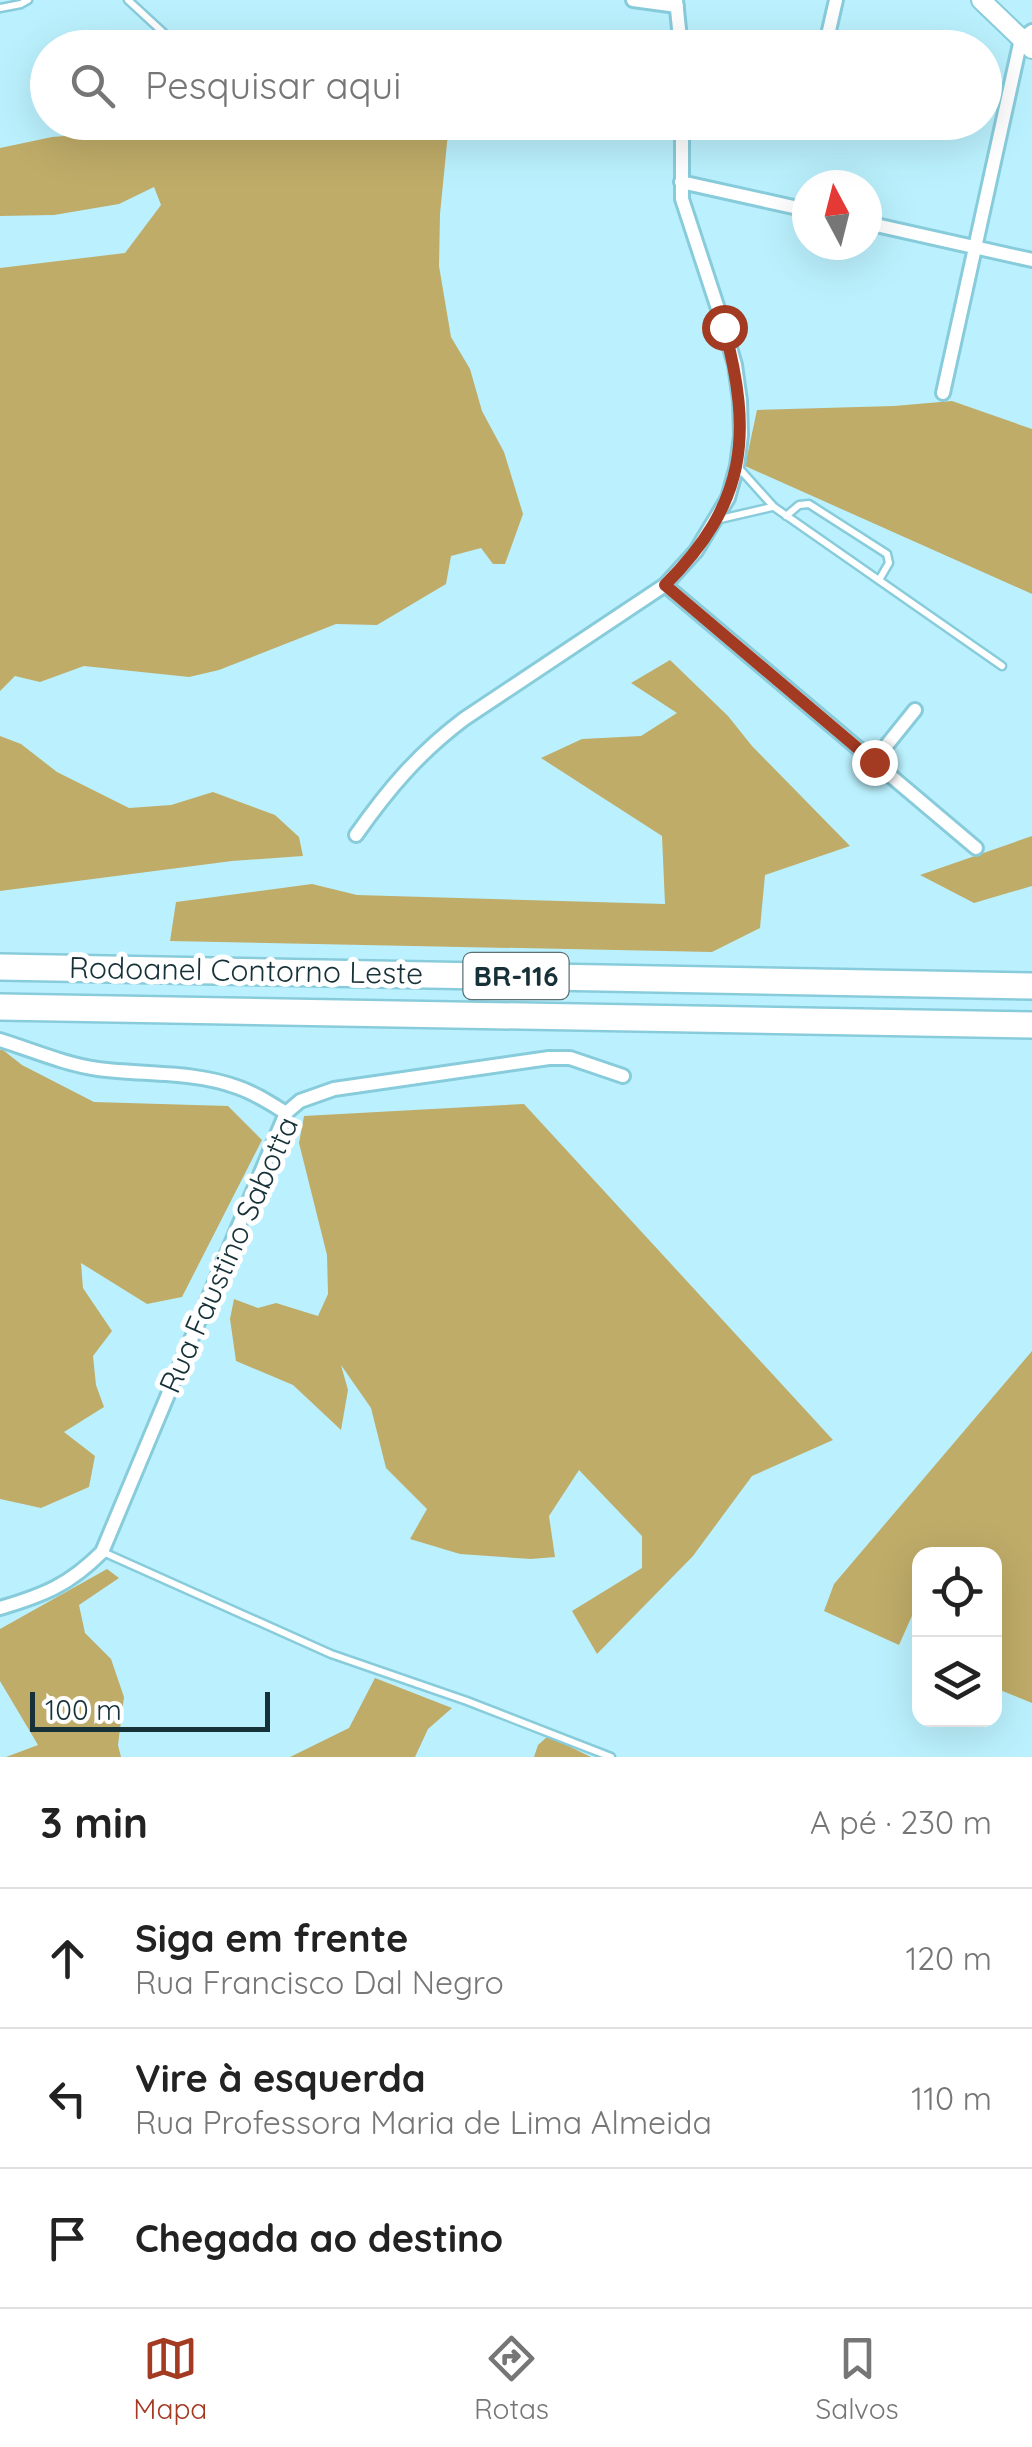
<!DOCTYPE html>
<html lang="pt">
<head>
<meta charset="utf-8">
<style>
  :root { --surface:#fff; --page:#f2f2f2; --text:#222; --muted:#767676; --line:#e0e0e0; --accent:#a33a22 }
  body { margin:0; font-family:Quicksand,sans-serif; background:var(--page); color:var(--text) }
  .controls { position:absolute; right:30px; bottom:30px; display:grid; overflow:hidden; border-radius:20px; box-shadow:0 10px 40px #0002 }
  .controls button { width:90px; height:90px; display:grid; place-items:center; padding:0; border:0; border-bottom:2px solid var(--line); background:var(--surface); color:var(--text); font:50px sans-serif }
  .compass { position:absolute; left:792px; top:170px; width:90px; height:90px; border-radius:50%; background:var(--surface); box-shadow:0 10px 40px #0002; rotate:353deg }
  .scale { position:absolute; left:30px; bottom:25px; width:240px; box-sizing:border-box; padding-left:10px; border:5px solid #163238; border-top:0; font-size:28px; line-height:35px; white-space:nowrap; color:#163238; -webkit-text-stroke:8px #fff; paint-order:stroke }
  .stop { position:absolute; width:30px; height:30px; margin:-22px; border:8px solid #a33a22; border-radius:50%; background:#fff }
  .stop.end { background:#a33a22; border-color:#fff; box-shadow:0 2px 10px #0008 }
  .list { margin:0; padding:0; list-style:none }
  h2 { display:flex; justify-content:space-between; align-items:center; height:130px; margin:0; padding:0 40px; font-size:42px }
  h2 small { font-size:32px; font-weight:400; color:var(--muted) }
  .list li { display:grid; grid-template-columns:65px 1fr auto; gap:30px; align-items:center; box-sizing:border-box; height:140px; padding:0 40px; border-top:2px solid var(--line) }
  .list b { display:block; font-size:38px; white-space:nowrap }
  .list p { margin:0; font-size:32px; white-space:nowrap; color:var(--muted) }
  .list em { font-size:32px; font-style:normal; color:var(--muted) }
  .icon { flex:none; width:55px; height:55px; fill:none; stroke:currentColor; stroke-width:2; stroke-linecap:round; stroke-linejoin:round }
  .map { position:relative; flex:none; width:1032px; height:1757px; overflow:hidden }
  .search { position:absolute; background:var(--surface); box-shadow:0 10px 40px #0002; left:30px; right:30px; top:30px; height:110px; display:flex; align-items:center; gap:25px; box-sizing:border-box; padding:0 35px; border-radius:55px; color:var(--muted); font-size:38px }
  .sheet { height:550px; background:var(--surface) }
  nav { display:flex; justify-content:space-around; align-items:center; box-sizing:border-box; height:140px; border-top:2px solid var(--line); background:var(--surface); font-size:28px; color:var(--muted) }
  nav a { display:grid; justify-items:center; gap:5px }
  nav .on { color:var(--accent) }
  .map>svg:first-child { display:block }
  .forest { fill:#bfac69 }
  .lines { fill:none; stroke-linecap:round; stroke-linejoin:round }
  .service-casing { stroke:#88ccdc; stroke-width:11 }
  .minor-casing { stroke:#88ccdc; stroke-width:18 }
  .tertiary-casing { stroke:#88ccdc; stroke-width:22 }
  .motorway-casing { stroke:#88ccdc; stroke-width:30 }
  .service { stroke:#fff; stroke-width:6 }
  .minor { stroke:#fff; stroke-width:12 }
  .tertiary { stroke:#fff; stroke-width:18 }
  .motorway { stroke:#fff; stroke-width:25 }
  .route { stroke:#a33a22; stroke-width:12 }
  .labels { text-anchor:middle; stroke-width:10; stroke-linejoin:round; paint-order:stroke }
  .shield { fill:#fff; stroke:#5c7074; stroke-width:2.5 }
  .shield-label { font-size:28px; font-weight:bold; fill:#163238 }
  .street-label { font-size:30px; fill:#163238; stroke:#fff }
</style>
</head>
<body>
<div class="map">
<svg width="1032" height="1757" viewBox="0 0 1032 1757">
  <rect width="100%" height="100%" fill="#bbf1fe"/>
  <path class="forest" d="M166 122 449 123 440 214 439 266 451 337 470 369 482 411 504 452 523 514 505 564H493L481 548 451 556 446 584 377 625 336 624 219 670 189 677 84 666 40 682 15 676 0 691V268L125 253 161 205 154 187 119 204 54 215 0 216V148L52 137 89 134 98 123Z
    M952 401 1032 429V594L745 466 757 410 894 406Z
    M670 660 728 716 752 746 850 846 765 875 760 928 712 952 170 941 176 902 312 884 357 895 665 904 662 836 541 758 582 739 641 736 677 713 631 683Z
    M0 736 21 744 57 772 129 808 171 805 213 792 275 815 299 837 303 856 232 861 0 891Z
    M1032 836V886L974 903 920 875Z
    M0 1050H3L22 1065 94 1102 228 1106 262 1140 182 1297 147 1304 81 1263 83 1288 112 1331 93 1356 96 1385 104 1407 64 1432 95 1456 89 1487 41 1508 0 1499Z
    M524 1104 833 1440 752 1476 693 1556 597 1654 572 1611 642 1568V1536L579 1470 549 1516 555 1557 531 1559 460 1554 410 1539 427 1509 386 1468 371 1408 341 1365 348 1390 341 1430 293 1385 236 1361 230 1319 234 1299 258 1308 276 1303 318 1316 328 1294 327 1255 299 1143 304 1116Z
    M1032 1351V1703L995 1688 994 1554H920L919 1620 915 1609 899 1645 824 1611 834 1584Z
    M107 1569 119 1578 79 1605 85 1633 111 1659 124 1697 118 1745 121 1757H6L38 1745 0 1681V1629Z
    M375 1678 452 1708 428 1729 415 1757H290L349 1728Z
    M548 1736 591 1757H534L538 1745Z"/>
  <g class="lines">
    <defs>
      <path id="service" d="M128 0 180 48
        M0 8 21 4 28 0
        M737 466 774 507 1002 666
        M786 516 799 505 809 504 887 554 889 563 879 580
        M716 520 772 507
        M103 1552 331 1654 467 1701 611 1757"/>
      <path id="minor" d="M633 0 677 6
        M676 0 681 48
        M825 48 836 0
        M681 182 807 210
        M867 223 1032 260
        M943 393 1021 39 1032 31
        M665 585 976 848
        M874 761 915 710
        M356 835C389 788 419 753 464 719L665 585 696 551 728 498 737 466 741 435 740 401 735 365 724 327 682 199V122
        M0 1040C32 1050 64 1064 98 1069 144 1075 193 1071 237 1087 255 1093 270 1103 286 1113
        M0 1608C44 1595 69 1585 102 1552L286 1113 300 1101 334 1089 549 1058H570L623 1076"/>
      <path id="tertiary" d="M981 0 1032 49"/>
      <path id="motorway" d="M0 967 1032 986
        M0 1007 1032 1025"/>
    </defs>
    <use href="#service" class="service-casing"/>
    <use href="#minor" class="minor-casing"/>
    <use href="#tertiary" class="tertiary-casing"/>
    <use href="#motorway" class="motorway-casing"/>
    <use href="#service" class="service"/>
    <use href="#minor" class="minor"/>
    <use href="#tertiary" class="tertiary"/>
    <use href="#motorway" class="motorway"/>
  </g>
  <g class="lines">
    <path class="route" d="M724 327C753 435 747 503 665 585L874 762"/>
  </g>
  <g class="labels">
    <rect class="shield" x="463.5" y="953" width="105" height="46" rx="8"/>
    <g class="shield-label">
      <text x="516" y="986">BR-116</text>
    </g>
    <g class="street-label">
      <text transform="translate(246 971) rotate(1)" y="10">Rodoanel Contorno Leste</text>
      <text transform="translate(229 1255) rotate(-66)" y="10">Rua Faustino Sabotta</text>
    </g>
  </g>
</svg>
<div class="controls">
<button><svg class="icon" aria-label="locate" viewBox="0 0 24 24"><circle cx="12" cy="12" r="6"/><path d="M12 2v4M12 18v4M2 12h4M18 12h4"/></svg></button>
<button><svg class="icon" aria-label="layers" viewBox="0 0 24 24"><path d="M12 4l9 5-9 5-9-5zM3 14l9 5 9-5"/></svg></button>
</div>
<svg class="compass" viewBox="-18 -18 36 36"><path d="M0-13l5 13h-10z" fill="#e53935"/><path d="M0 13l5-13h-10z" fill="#767676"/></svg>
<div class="scale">100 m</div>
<div class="stop" style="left:724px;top:327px"></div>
<div class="stop end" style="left:874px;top:762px"></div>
<div class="search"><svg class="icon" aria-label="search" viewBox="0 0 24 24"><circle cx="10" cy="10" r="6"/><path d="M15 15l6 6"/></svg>Pesquisar aqui</div>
</div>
<section class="sheet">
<h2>3 min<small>A pé · 230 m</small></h2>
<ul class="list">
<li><svg class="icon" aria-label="ahead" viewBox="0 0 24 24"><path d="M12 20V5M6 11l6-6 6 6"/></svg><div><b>Siga em frente</b><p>Rua Francisco Dal Negro</p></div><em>120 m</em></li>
<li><svg class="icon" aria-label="left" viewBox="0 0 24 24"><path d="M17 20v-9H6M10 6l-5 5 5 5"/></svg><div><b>Vire à esquerda</b><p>Rua Professora Maria de Lima Almeida</p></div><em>110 m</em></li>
<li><svg class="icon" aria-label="arrive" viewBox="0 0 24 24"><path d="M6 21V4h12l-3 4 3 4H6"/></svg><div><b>Chegada ao destino</b></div></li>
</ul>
</section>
<nav>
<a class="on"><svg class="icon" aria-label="map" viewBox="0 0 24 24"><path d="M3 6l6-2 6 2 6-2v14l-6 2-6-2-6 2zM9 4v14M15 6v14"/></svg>Mapa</a>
<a><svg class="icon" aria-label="directions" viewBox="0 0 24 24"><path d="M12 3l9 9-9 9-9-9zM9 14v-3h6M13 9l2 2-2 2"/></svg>Rotas</a>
<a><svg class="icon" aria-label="saved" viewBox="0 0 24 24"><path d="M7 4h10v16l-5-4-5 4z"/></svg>Salvos</a>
</nav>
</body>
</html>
